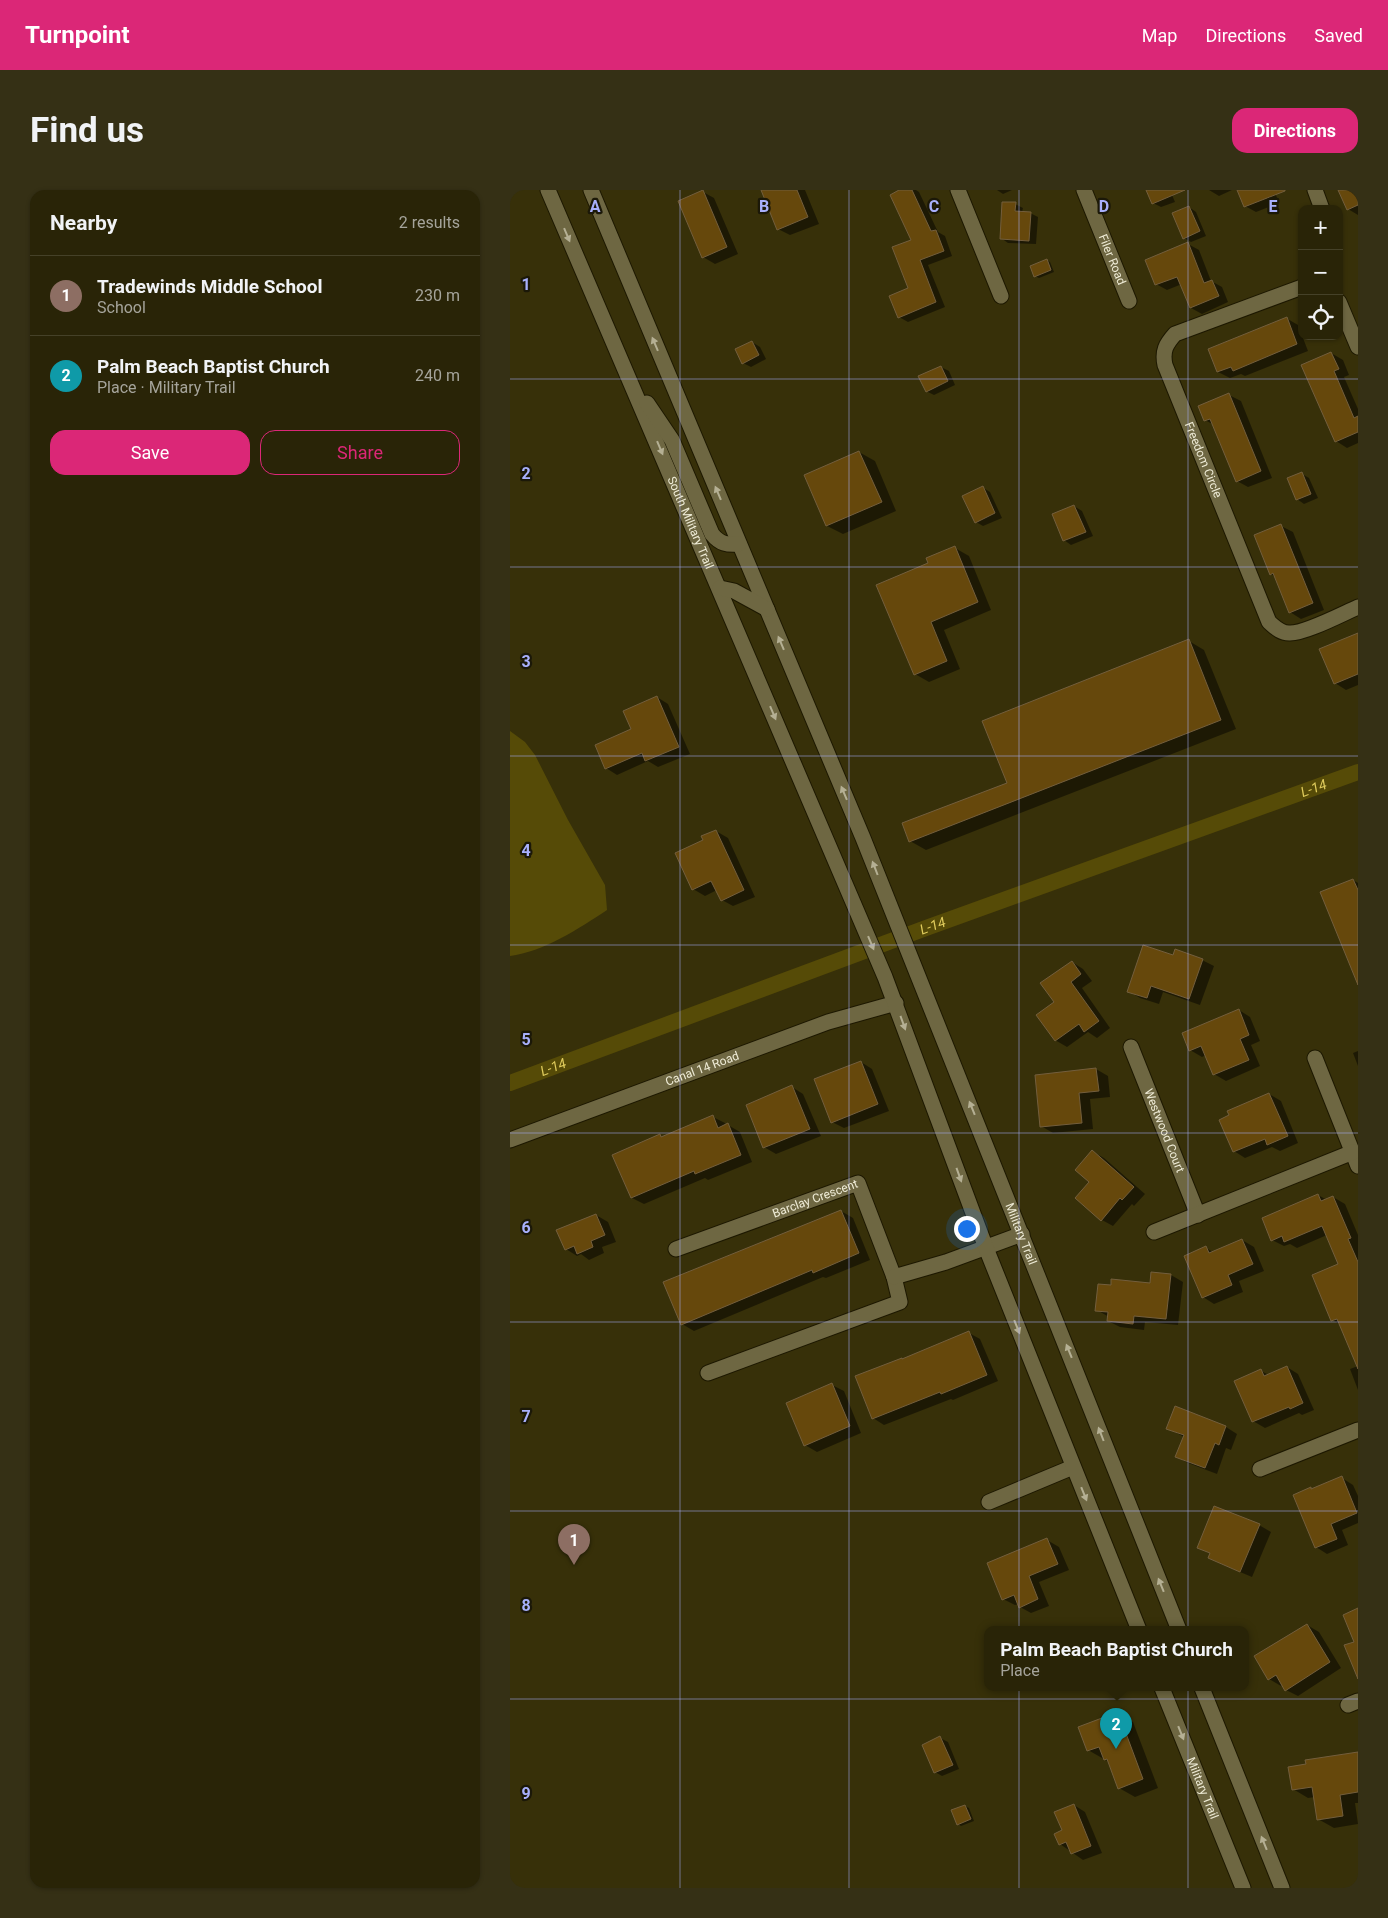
<!DOCTYPE html>
<html lang="en">
<head>
<meta charset="utf-8">
<style>
  :root { --surface:#292407; --page:#353015; --text:#f1f3f6; --muted:#a5a49b; --line:#454128; --accent:#db2777 }
  body { margin:0; font-family:Roboto,sans-serif; background:var(--page); color:var(--text) }
  .controls { position:absolute; right:15px; top:15px; display:grid; overflow:hidden; border-radius:10px; box-shadow:0 1px 4px #0004 }
  .controls button { width:45px; height:45px; display:grid; place-items:center; padding:0; border:0; border-bottom:1px solid var(--line); background:var(--surface); color:var(--text); font:25px sans-serif }
  .you { position:absolute; left:456px; top:1038px; width:18px; height:18px; margin:-12px; border:4px solid #fff; border-radius:50%; background:#1a73e8; box-shadow:0 0 0 8px #1a73e833 }
  .badge { display:grid; place-items:center; width:32px; height:32px; border-radius:50%; background:var(--accent); color:#fff; font-size:16px; font-weight:700 }
  .pin { position:absolute; translate:-50% -41px; filter:drop-shadow(0 1px 2px #0008) }
  .pin::after { content:''; position:absolute; top:26px; width:18px; height:15px; background:inherit; clip-path:polygon(0 0,100% 0,50% 100%) }
  .popup { position:absolute; left:474px; top:1436px; width:265px; height:65px; box-sizing:border-box; display:grid; place-content:center; border-radius:10px; background:var(--surface); filter:drop-shadow(0 1px 4px #0005); font-size:16px; white-space:nowrap; color:var(--muted) }
  .popup b { font-size:19px; color:var(--text) }
  .popup::after { content:''; position:absolute; left:50%; top:100%; margin-left:-10px; border:10px solid transparent; border-top-color:var(--surface) }
  .list { margin:0; padding:0; list-style:none }
  h2 { display:flex; justify-content:space-between; align-items:center; height:65px; margin:0; padding:0 20px; font-size:21px }
  h2 small { font-size:16px; font-weight:400; color:var(--muted) }
  .list li { display:grid; grid-template-columns:32px 1fr auto; gap:15px; align-items:center; box-sizing:border-box; height:80px; padding:0 20px; border-top:1px solid var(--line) }
  .list b { display:block; font-size:19px; white-space:nowrap }
  .list p { margin:0; font-size:16px; white-space:nowrap; color:var(--muted) }
  .list em { font-size:16px; font-style:normal; color:var(--muted) }
  .actions { display:flex; gap:10px; padding:15px 20px }
  .actions a { flex:1; padding:11px 0; border:1px solid var(--accent); border-radius:15px; text-align:center; font-size:18px; color:var(--accent) }
  .actions .main { background:var(--accent); color:#fff }
  .icon { flex:none; width:28px; height:28px; fill:none; stroke:currentColor; stroke-width:2; stroke-linecap:round; stroke-linejoin:round }
  .map { position:relative; flex:none; width:848px; height:1698px; overflow:hidden; border-radius:15px }
  header { display:flex; align-items:center; gap:30px; box-sizing:border-box; height:70px; padding:0 25px; background:var(--accent); color:#fff }
  header strong { font-size:24px }
  nav { display:flex; gap:28px; margin-inline-start:auto; font-size:18px }
  .intro { display:flex; align-items:center; justify-content:space-between; box-sizing:border-box; height:120px; padding:0 30px }
  h1 { margin:0; font-size:35px }
  .button { padding:12px 22px; border-radius:15px; background:var(--accent); color:#fff; font-size:18px; font-weight:700 }
  main { display:flex; gap:30px; padding:0 30px }
  aside { flex:1; background:var(--surface); border-radius:15px; box-shadow:0 1px 4px #0004 }
  .map>svg:first-child { display:block }
  .water { fill:#564b07 }
  .shadow { fill:#0007 }
  .lines { fill:none; stroke-linecap:round; stroke-linejoin:round }
  .canal { stroke:#564b07; stroke-width:16 }
  .building { fill:#66480c; stroke:#735e3d }
  .street-casing { stroke:#1d1800; stroke-width:17 }
  .secondary-casing { stroke:#1d1800; stroke-width:17 }
  .street { stroke:#6e6742; stroke-width:15 }
  .secondary { stroke:#6e6742; stroke-width:15 }
  .oneway { fill:#b5b094 }
  .grid { fill:none; stroke:#a8b0fc; stroke-width:1; stroke-opacity:0.55 }
  .labels { text-anchor:middle; stroke-width:4.5; stroke-linejoin:round; paint-order:stroke }
  .street-label { font-size:12px; fill:#efecd7; stroke:#1b1808 }
  .water-label { font-size:14px; font-style:italic; fill:#dfcb5c; stroke:#1b1808 }
  .grid-label { font-size:16px; text-anchor:middle; font-weight:bold; fill:#a8b0fc; stroke:#1b1808; stroke-width:4.5; stroke-linejoin:round; paint-order:stroke }
</style>
</head>
<body>
<header>
<strong>Turnpoint</strong>
<nav><a>Map</a><a>Directions</a><a>Saved</a></nav>
</header>
<div class="intro"><h1>Find us</h1><a class="button">Directions</a></div>
<main>
<aside>
<h2>Nearby<small>2 results</small></h2>
<ul class="list">
<li><span class="badge" style="background:#8d6e63">1</span><div><b>Tradewinds Middle School</b><p>School</p></div><em>230 m</em></li>
<li><span class="badge" style="background:#0f9aa8">2</span><div><b>Palm Beach Baptist Church</b><p>Place · Military Trail</p></div><em>240 m</em></li>
</ul>
<div class="actions"><a class="main">Save</a><a>Share</a></div>
</aside>
<div class="map">
<svg width="848" height="1698" viewBox="0 0 848 1698">
  <rect width="100%" height="100%" fill="#373009"/>
  <path class="water" d="M0 541 15 552 25 565 58 630 95 695 97 720C70 738 33 762 0 766Z"/>
  <path class="shadow" d="M259 0H295L309 34 280 45 268 39Z
    M392 0H406L409 2 428 42 435 46 442 66 418 75 435 117 398 132 389 127 399 99 402 50Z
    M487 0H502L493 4Z
    M638 0H660L665 12 651 17 643 13Z
    M699 0H722L709 6Z
    M729 0H764L769 13 746 22 735 16Z
    M829 0H848V25L838 19Z
    M193 2 204 8 228 64 205 74 193 67Z
    M505 14 513 18 512 22 520 23 528 27 526 54 498 53 491 48Z
    M679 17 686 22 696 46 681 52 674 48Z
    M678 54 689 60 701 91 712 97 718 112 692 124 681 118 672 94 657 100 646 94Z
    M537 70 540 72 544 82 529 88 525 86Z
    M776 128 788 135 798 161 735 186 731 184 720 188 708 182 699 159Z
    M242 152 250 157 256 169 241 177 233 173Z
    M821 163 833 170 839 185 834 187 848 219V253L837 258 826 251Z
    M431 177 439 181 445 195 424 205 416 201Z
    M719 205 731 211 762 288 738 297 727 291 704 235 695 230Z
    M349 262 365 271 386 321 333 344 317 336 295 286Z
    M792 284 799 288 808 308 794 314 787 309Z
    M472 297 480 302 492 328 473 336 466 332Z
    M564 316 572 321 583 346 561 355 554 350Z
    M771 336 783 342 814 420 791 429 780 422 766 387 761 384Z
    M445 358 459 366 481 420 434 440 450 479 419 492 405 484 420 374Z
    M848 444V495L836 500 825 493 811 460Z
    M679 451 694 460 726 539 416 660 400 651 498 593Z
    M147 507 158 514 180 564 148 577 138 571 107 585 96 578Z
    M206 641 218 648 245 707 223 716 212 710 207 700 195 706 183 699 195 651Z
    M843 690 848 693V783L842 779Z
    M664 766 692 770 704 776 690 815 653 802 649 814 630 808 618 801Z
    M562 772 573 779 582 791 572 798 600 838 587 848 578 842 557 857 545 850 546 812Z
    M729 820 740 827 750 851 741 855 750 876 716 891 704 884 696 865 692 867 680 860 673 843Z
    M848 861V876L843 863Z
    M351 872 362 879 379 921 334 938 322 932Z
    M586 879 598 886 600 907 580 909 583 939 543 943 531 936Z
    M282 897 293 904 311 946 266 964 254 957Z
    M759 904 771 911 788 953 770 961 762 957 735 968 724 961Z
    M203 927 215 933 216 936 218 935 230 942 242 972 198 990 195 988 134 1014 122 1008 149 946 153 948Z
    M583 962 594 968 635 1004 624 1016 622 1014 603 1036 592 1030 581 992Z
    M808 1005 817 1010 823 1007 835 1014 848 1045V1200L840 1179 848 1176 831 1135 822 1130 830 1075 817 1045 787 1058 780 1054 774 1056 762 1050Z
    M331 1021 343 1028 360 1070 316 1088 313 1087 184 1141 172 1134Z
    M86 1025 98 1032 106 1052 92 1057 94 1063 79 1070 71 1064 67 1066 56 1059Z
    M732 1050 744 1057 754 1081 729 1091 733 1102 704 1114 693 1107 696 1058 703 1062Z
    M642 1083 661 1085 673 1092 668 1135 635 1132 634 1140 610 1137 598 1131 599 1127 587 1120 602 1096 641 1094Z
    M459 1143 470 1149 488 1191 443 1210 441 1209 374 1235 363 1228Z
    M777 1177 788 1184 804 1220 792 1225 789 1223 755 1238 743 1231 751 1181 759 1185Z
    M322 1195 334 1201 351 1243 307 1262 295 1255Z
    M666 1218 716 1237 727 1244 721 1260 716 1258 707 1284 678 1273 667 1267 674 1247 658 1238Z
    M832 1288 843 1295 848 1306V1333L832 1340 838 1355 817 1364 806 1357 803 1300Z
    M749 1335 761 1342 742 1387 711 1374 699 1368 701 1364 689 1357Z
    M537 1350 549 1357 559 1380 529 1392 539 1416 521 1423 510 1417 509 1414 505 1415 493 1409Z
    M797 1435 809 1442 831 1478 788 1506 776 1500 773 1494 771 1496 759 1489Z
    M608 1524 623 1532 648 1598 625 1607 609 1598 599 1572 578 1560Z
    M430 1548 438 1552 449 1579 432 1586 425 1582Z
    M848 1563V1613H845L848 1634 824 1638 808 1629 805 1607 798 1608 783 1599 797 1575V1572Z
    M564 1615 575 1622 592 1663 573 1670 550 1654Z
    M455 1616 459 1618 464 1631 451 1636 448 1634Z"/>
  <g class="lines">
    <path class="canal" id="s1" d="M0 893 416 738 848 582"/>
  </g>
  <path class="building" d="M193 0 217 57 192 68 168 11Z
    M251 0H287L298 27 267 40Z
    M389 0H402L421 41 426 40 434 61 410 70 426 112 388 128 379 106 398 98 382 57 401 50 380 5Z
    M636 0H675L642 14Z
    M727 0H775V1L734 17Z
    M828 0H848V15L837 20Z
    M492 12H506L505 21 521 22 519 51 490 49Z
    M679 16 690 41 673 49 662 23Z
    M678 52 694 93 702 90 709 106 680 118 667 87 645 95 635 70Z
    M537 69 541 80 524 87 520 76Z
    M777 127 787 154 723 181 721 177 707 182 698 159Z
    M242 151 249 165 232 174 225 159Z
    M821 162 829 179 824 181 844 228 848 226V242L825 252 791 175Z
    M431 176 438 191 416 202 408 186Z
    M719 203 751 281 726 292 700 229 694 231 688 216Z
    M349 261 372 312 316 336 294 285Z
    M792 282 801 304 786 310 777 288Z
    M473 296 485 323 465 333 452 306Z
    M564 315 576 342 553 351 542 324Z
    M771 334 803 413 779 423 763 383 760 385 744 345Z
    M445 356 468 412 421 432 437 471 404 485 366 395 418 373 416 368Z
    M848 443V484L824 494 809 459Z
    M679 449 711 530 399 652 392 633 497 593 472 531Z
    M147 506 169 557 135 571 132 563 95 579 85 555 121 539 113 521Z
    M206 640 234 700 211 711 201 691 182 700 165 663 193 650 191 646Z
    M843 689 848 700V795L810 702Z
    M633 755 663 765 665 759 693 769 679 809 641 796 637 808 617 802Z
    M562 771 571 784 561 792 589 831 574 842 569 834 545 851 526 825 544 812 530 793Z
    M729 819 739 845 730 849 739 870 703 885 691 856 679 861 672 843Z
    M351 871 368 914 321 933 304 889Z
    M586 878 589 901 569 903 572 933 530 937 525 885Z
    M282 895 300 939 253 958 236 915Z
    M759 903 778 946 757 955 755 949 723 962 709 930 719 925 717 921Z
    M203 925 208 938 218 933 231 965 185 984 184 981 121 1008 102 965 150 944 151 947Z
    M582 960 624 997 612 1010 610 1008 591 1031 565 1008 579 992 565 980Z
    M808 1004 811 1011 823 1006 841 1048 838 1049 848 1072V1179L827 1129 821 1131 802 1085 828 1074 812 1036 774 1052 772 1046 761 1051 752 1028Z
    M331 1020 349 1063 303 1083 302 1080 171 1135 153 1092Z
    M86 1024 95 1045 81 1051 83 1057 67 1064 64 1056 55 1060 46 1040Z
    M732 1049 743 1074 718 1085 722 1095 692 1108 674 1066 696 1056 699 1063Z
    M641 1082 661 1084 656 1129 624 1126 623 1134 597 1131 598 1122 585 1121 588 1094 601 1095V1089L640 1093Z
    M459 1141 477 1185 431 1204 430 1202 362 1229 345 1186 392 1168V1169Z
    M777 1176 793 1213 780 1219 779 1217 742 1232 724 1191 751 1179 754 1186Z
    M322 1193 340 1236 294 1256 276 1213Z
    M665 1216 716 1236 709 1255 705 1253 695 1278 665 1267 674 1245 656 1239Z
    M832 1286 847 1323 821 1334 827 1349 805 1358 783 1305 801 1297V1299Z
    M704 1316 750 1334 730 1382 698 1368 700 1363 687 1358Z
    M537 1348 548 1374 519 1386 528 1409 509 1418 504 1405 492 1410 477 1373Z
    M848 1418V1489L834 1455 844 1452 833 1425Z
    M797 1434 820 1472 775 1501 766 1485 758 1490 744 1466Z
    M608 1522 633 1589 608 1599 597 1569 594 1570 589 1557 577 1561 568 1537Z
    M430 1546 443 1575 424 1583 412 1555Z
    M848 1562V1602L830 1605 833 1626 807 1630 802 1597 782 1600 778 1577 796 1574 795 1570Z
    M564 1614 581 1656 561 1664 556 1652 549 1655 544 1644 552 1640 544 1622Z
    M455 1615 461 1629 447 1635 441 1620Z"/>
  <g class="lines">
    <defs>
      <g id="street">
        <path d="M448 0 491 106"/>
        <path id="s2" d="M574 0 619 111"/>
        <path d="M805 0 812 19"/>
        <path id="s3" d="M792 97 665 144C656 154 652 161 655 175L759 432C765 437 770 443 779 443 794 444 832 424 848 417"/>
        <path d="M829 112 848 157"/>
        <path id="s4" d="M621 857 688 1025"/>
        <path d="M805 868 848 976"/>
        <path id="s5" d="M0 950 318 832 386 813"/>
        <path d="M644 1042 843 962"/>
        <path id="s6" d="M166 1059 348 993 384 1087 390 1112 198 1183"/>
        <path d="M384 1087 436 1072 512 1044"/>
        <path d="M750 1279 848 1240"/>
        <path d="M479 1312 563 1277"/>
        <path d="M838 1515 848 1511"/>
      </g>
      <g id="secondary">
        <path id="s7" d="M38 0 375 787 476 1058 629 1440"/>
        <path id="s8" d="M81 0 353 648 669 1440"/>
        <path d="M137 213 162 250 202 344C210 354 217 355 229 354"/>
        <path d="M210 398 224 401 257 419"/>
        <path id="s9" d="M652 1498 733 1698"/>
        <path d="M692 1498 772 1698"/>
      </g>
    </defs>
    <use href="#street" class="street-casing"/>
    <use href="#secondary" class="secondary-casing"/>
    <use href="#street" class="street"/>
    <use href="#secondary" class="secondary"/>
  </g>
  <defs><path id="oneway-solid" d="M-6-.8H1V-3.2L6.5 0L1 3.2V.8H-6Z" transform="scale(1.25)"/></defs>
  <g class="oneway">
    <use href="#oneway-solid" transform="translate(57 45) rotate(67)"/>
    <use href="#oneway-solid" transform="translate(145 154) rotate(-113)"/>
    <use href="#oneway-solid" transform="translate(150 258) rotate(67)"/>
    <use href="#oneway-solid" transform="translate(208 303) rotate(-113)"/>
    <use href="#oneway-solid" transform="translate(271 453) rotate(-113)"/>
    <use href="#oneway-solid" transform="translate(263 523) rotate(67)"/>
    <use href="#oneway-solid" transform="translate(334 603) rotate(-113)"/>
    <use href="#oneway-solid" transform="translate(365 678) rotate(-111)"/>
    <use href="#oneway-solid" transform="translate(361 753) rotate(67)"/>
    <use href="#oneway-solid" transform="translate(393 833) rotate(70)"/>
    <use href="#oneway-solid" transform="translate(462 918) rotate(-112)"/>
    <use href="#oneway-solid" transform="translate(449 985) rotate(70)"/>
    <use href="#oneway-solid" transform="translate(507 1137) rotate(68)"/>
    <use href="#oneway-solid" transform="translate(559 1161) rotate(-112)"/>
    <use href="#oneway-solid" transform="translate(591 1244) rotate(-111)"/>
    <use href="#oneway-solid" transform="translate(574 1304) rotate(68)"/>
    <use href="#oneway-solid" transform="translate(651 1395) rotate(-112)"/>
    <use href="#oneway-solid" transform="translate(671 1543) rotate(68)"/>
    <use href="#oneway-solid" transform="translate(754 1653) rotate(-112)"/>
  </g>
  <path class="grid" d="M170 0V1698M339 0V1698M509 0V1698M678 0V1698M0 189H848M0 377H848M0 566H848M0 755H848M0 943H848M0 1132H848M0 1321H848M0 1509H848"/>
  <g class="labels">
    <g class="street-label">
      <text dy="4" stroke="none"><textPath href="#s2" startOffset="75">Filer Road</textPath></text>
      <text dy="4" stroke="none"><textPath href="#s3" startOffset="272">Freedom Circle</textPath></text>
      <text dy="4" stroke="none"><textPath href="#s7" startOffset="362">South Military Trail</textPath></text>
      <text dy="4" stroke="none"><textPath href="#s5" startOffset="205">Canal 14 Road</textPath></text>
      <text dy="4" stroke="none"><textPath href="#s4" startOffset="90">Westwood Court</textPath></text>
      <text dy="4" stroke="none"><textPath href="#s6" startOffset="148">Barclay Crescent</textPath></text>
      <text dy="4" stroke="none"><textPath href="#s8" startOffset="1129">Military Trail</textPath></text>
      <text dy="4" stroke="none"><textPath href="#s9" startOffset="108">Military Trail</textPath></text>
    </g>
    <g class="water-label">
      <text dy="5" stroke="none"><textPath href="#s1" startOffset="856">L-14</textPath></text>
      <text dy="5" stroke="none"><textPath href="#s1" startOffset="451">L-14</textPath></text>
      <text dy="5" stroke="none"><textPath href="#s1" startOffset="46">L-14</textPath></text>
    </g>
  </g>
  <g class="grid-label">
    <text x="85" y="22">A</text>
    <text x="254" y="22">B</text>
    <text x="424" y="22">C</text>
    <text x="594" y="22">D</text>
    <text x="763" y="22">E</text>
    <text x="16" y="100">1</text>
    <text x="16" y="289">2</text>
    <text x="16" y="477">3</text>
    <text x="16" y="666">4</text>
    <text x="16" y="855">5</text>
    <text x="16" y="1043">6</text>
    <text x="16" y="1232">7</text>
    <text x="16" y="1421">8</text>
    <text x="16" y="1609">9</text>
  </g>
</svg>
<div class="controls">
<button>+</button>
<button>−</button>
<button><svg class="icon" aria-label="locate" viewBox="0 0 24 24"><circle cx="12" cy="12" r="6"/><path d="M12 2v4M12 18v4M2 12h4M18 12h4"/></svg></button>
</div>
<div class="you"></div>
<div class="pin badge" style="left:64px;top:1375px;background:#8d6e63">1</div>
<div class="pin badge" style="left:606px;top:1559px;background:#0f9aa8">2</div>
<div class="popup"><b>Palm Beach Baptist Church</b>Place</div>
</div>
</main>
</body>
</html>
